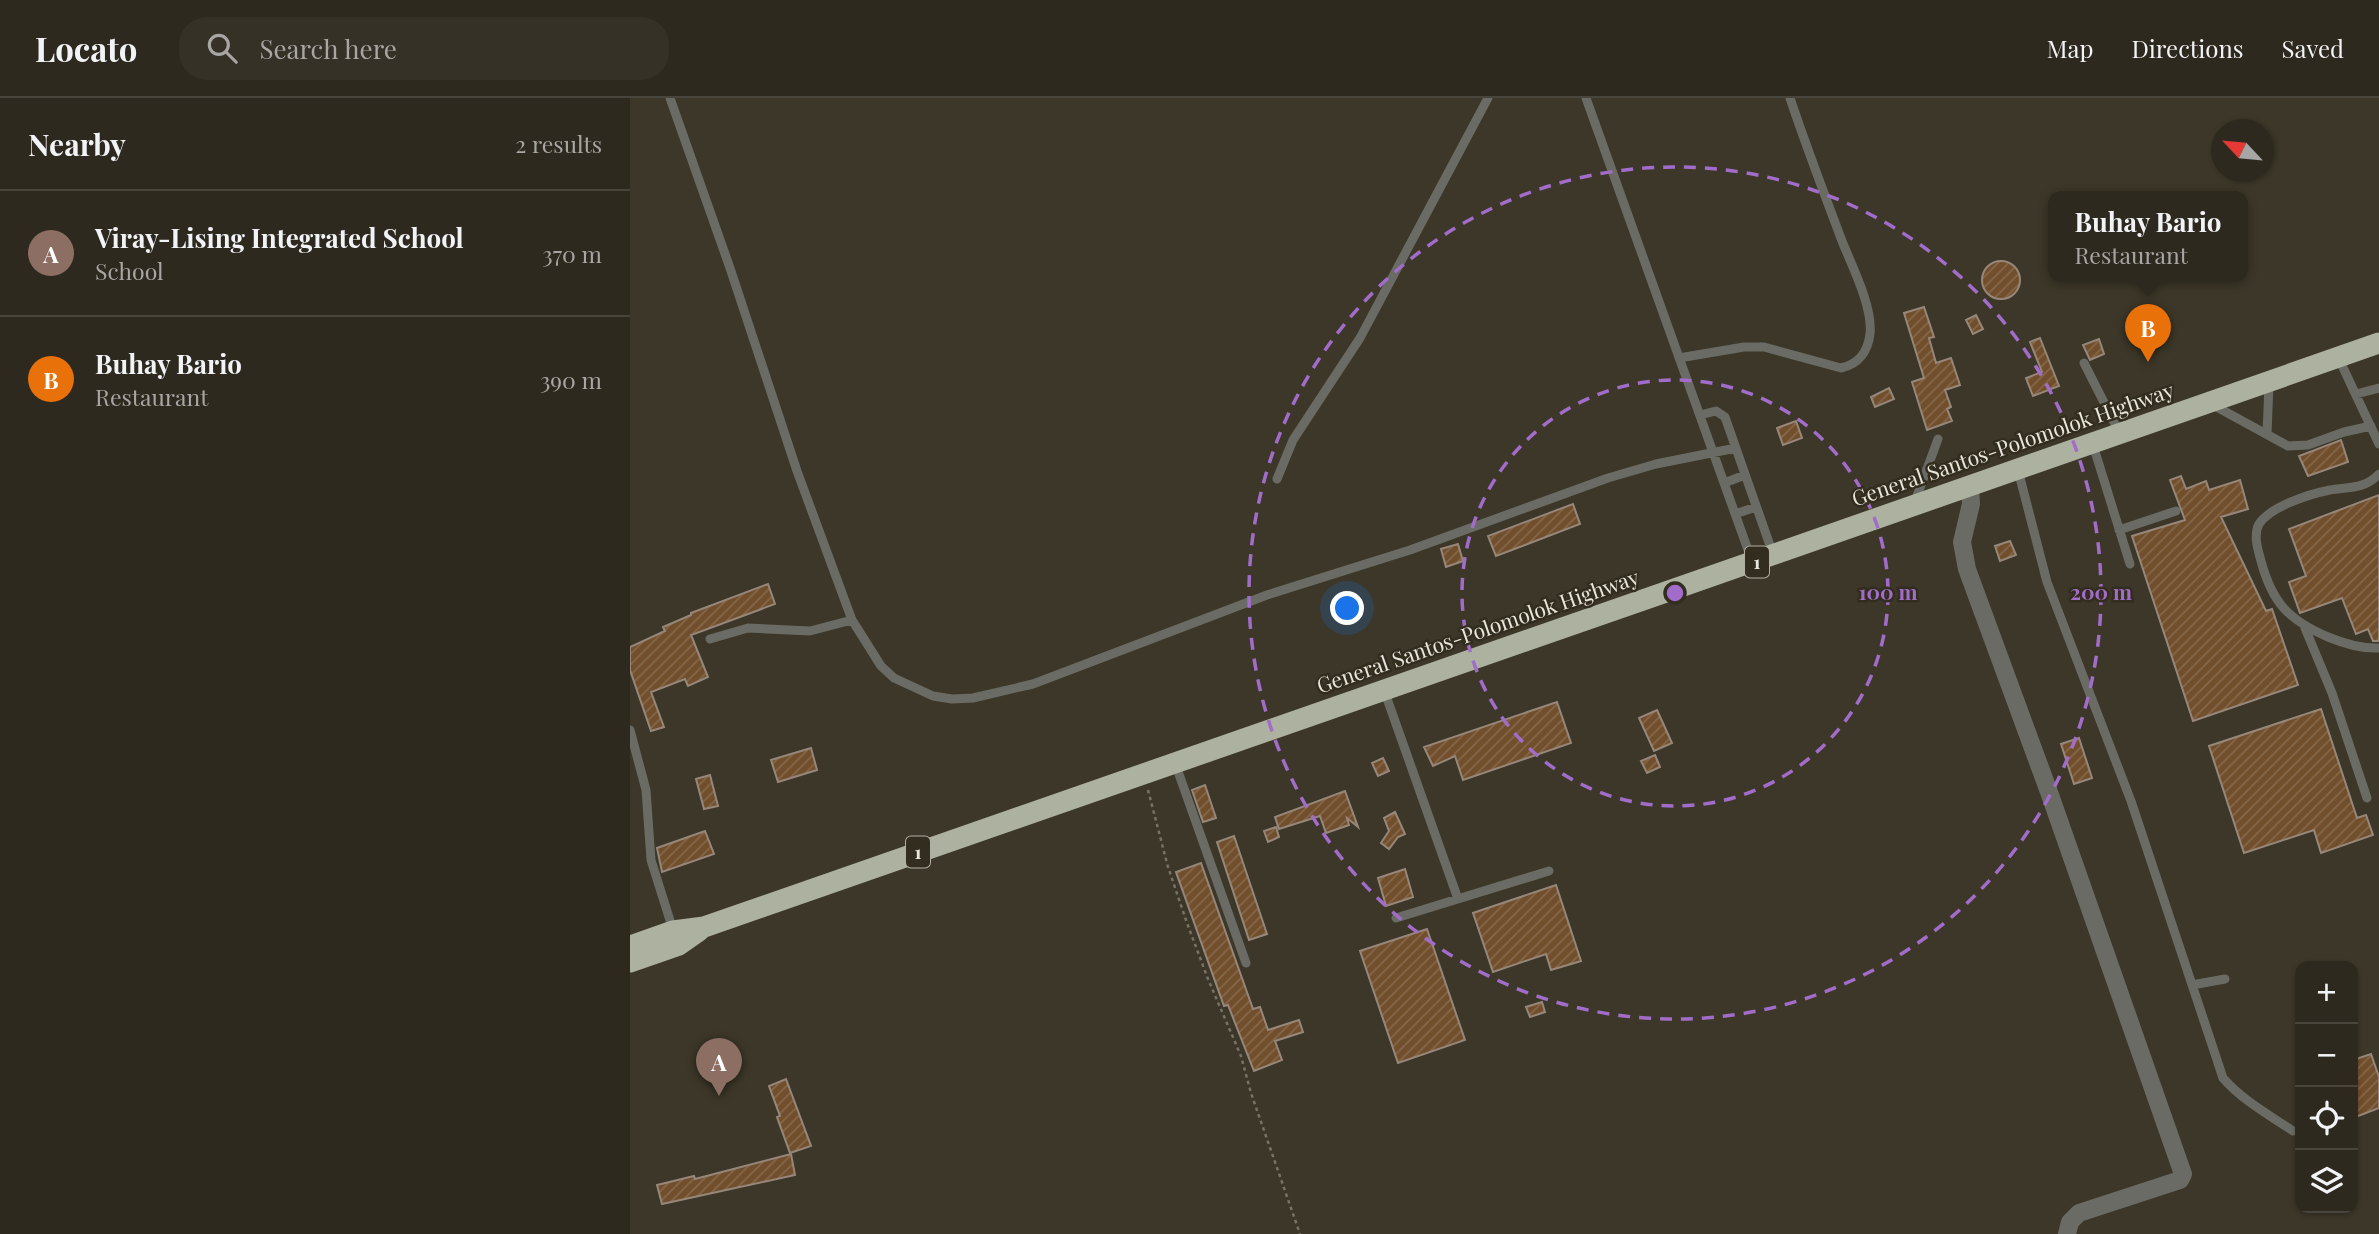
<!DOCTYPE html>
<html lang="en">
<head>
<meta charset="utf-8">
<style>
  :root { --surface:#2d291e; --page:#353127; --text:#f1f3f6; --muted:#a7a6a4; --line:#48453c; --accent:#db99f5 }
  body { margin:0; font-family:"Playfair Display",serif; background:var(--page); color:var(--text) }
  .controls { position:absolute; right:21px; bottom:21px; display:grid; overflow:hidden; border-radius:14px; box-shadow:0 2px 5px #0004 }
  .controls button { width:63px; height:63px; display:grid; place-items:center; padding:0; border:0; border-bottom:2px solid var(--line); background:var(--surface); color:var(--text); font:35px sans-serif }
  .compass { position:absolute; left:1581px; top:21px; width:63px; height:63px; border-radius:50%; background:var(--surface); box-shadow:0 2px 5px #0004; rotate:296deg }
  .you { position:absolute; left:718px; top:511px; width:24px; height:24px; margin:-18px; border:5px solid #fff; border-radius:50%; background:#1a73e8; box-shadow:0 0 0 10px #1a73e833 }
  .badge { display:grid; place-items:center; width:46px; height:46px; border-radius:50%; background:var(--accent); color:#fff; font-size:23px; font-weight:700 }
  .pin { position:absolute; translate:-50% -58px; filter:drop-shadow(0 2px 4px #0008) }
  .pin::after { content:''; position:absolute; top:37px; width:24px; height:21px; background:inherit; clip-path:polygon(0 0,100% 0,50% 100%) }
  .popup { position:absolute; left:1418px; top:93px; width:200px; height:91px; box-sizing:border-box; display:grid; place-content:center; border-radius:14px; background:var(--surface); filter:drop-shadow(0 2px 5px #0005); font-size:23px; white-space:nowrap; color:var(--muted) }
  .popup b { font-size:26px; color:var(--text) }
  .popup::after { content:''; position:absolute; left:50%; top:100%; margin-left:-14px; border:14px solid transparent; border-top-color:var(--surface) }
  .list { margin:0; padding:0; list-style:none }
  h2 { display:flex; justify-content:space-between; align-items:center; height:91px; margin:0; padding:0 28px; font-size:30px }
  h2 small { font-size:23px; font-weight:400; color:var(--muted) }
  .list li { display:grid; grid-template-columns:46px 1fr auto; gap:21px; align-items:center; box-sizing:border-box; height:126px; padding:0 28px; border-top:2px solid var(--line) }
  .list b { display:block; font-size:26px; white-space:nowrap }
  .list p { margin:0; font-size:23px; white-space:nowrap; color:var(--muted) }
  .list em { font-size:23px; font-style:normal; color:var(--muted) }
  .icon { flex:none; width:38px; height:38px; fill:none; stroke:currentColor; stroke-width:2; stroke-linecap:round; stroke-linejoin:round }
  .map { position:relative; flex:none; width:1749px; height:1136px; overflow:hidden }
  header { display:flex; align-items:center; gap:42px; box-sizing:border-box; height:98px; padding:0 35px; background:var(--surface); border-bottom:2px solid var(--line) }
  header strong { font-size:33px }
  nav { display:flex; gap:38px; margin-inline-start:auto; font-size:24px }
  .search { width:490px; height:63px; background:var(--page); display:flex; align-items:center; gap:18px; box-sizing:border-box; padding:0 24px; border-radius:28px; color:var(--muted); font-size:26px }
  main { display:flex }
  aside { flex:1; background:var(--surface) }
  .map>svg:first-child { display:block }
  .building { fill:url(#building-hatch); stroke:#96877a; stroke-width:2 }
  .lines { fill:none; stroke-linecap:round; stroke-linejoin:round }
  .path { stroke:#767265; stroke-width:2.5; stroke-dasharray:3.5 3.5; stroke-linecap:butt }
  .lane { stroke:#696b64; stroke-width:9 }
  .street { stroke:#696b64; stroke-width:18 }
  .highway { stroke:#adb19f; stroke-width:21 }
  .ring { fill:none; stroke:#a26dca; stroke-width:3.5; stroke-dasharray:12 9 }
  .labels { text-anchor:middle; stroke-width:5; stroke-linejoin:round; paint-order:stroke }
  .shield { fill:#322d1e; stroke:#b2aea4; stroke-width:2 }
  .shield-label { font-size:19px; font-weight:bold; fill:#e9e6dd }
  .street-label { font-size:21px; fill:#e9e6dd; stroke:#322d1e }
  .centre { fill:#a26dca; stroke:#322d1e; stroke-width:3.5 }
  .ring-label { font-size:21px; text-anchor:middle; font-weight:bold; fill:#a26dca; stroke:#322d1e; stroke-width:5; stroke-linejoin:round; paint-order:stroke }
</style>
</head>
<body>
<header>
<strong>Locato</strong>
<div class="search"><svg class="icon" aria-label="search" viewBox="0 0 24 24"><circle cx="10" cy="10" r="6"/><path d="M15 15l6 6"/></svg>Search here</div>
<nav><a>Map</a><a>Directions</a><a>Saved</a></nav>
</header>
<main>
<aside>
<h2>Nearby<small>2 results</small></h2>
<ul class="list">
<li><span class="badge" style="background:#8d6e63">A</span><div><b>Viray-Lising Integrated School</b><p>School</p></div><em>370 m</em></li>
<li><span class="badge" style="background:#e8710a">B</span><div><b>Buhay Bario</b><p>Restaurant</p></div><em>390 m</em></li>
</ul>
</aside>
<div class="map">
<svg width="1749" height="1136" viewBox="0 0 1749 1136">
  <defs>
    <pattern id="building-hatch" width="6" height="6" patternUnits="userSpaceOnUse" patternTransform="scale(1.75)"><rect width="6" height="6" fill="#714e2c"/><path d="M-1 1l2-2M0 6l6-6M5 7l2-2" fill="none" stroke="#85684a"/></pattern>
  </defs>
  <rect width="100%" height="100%" fill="#3c3728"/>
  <path class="building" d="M1352 182a19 19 0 1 1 38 0a19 19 0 1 1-38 0Z
    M1294 209 1304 239 1299 240 1306 265 1321 260 1330 287 1315 292 1321 309 1317 311 1322 323 1297 332 1282 284 1294 280 1274 215Z
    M1346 217 1353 231 1343 236 1336 222Z
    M1410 240 1429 288 1403 298 1396 280 1412 274 1400 244Z
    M1469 241 1474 256 1460 262 1453 247Z
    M1259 290 1264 301 1245 309 1241 299Z
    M1166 323 1172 340 1153 347 1147 330Z
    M1711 342 1718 364 1678 378 1669 358Z
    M1551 378 1556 391 1576 383 1579 392 1610 382 1618 411 1591 419 1636 513 1642 511 1668 587 1563 623 1502 438 1555 422 1540 382Z
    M1749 397V543H1743L1738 531 1726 536 1712 500 1670 515 1659 484 1676 478 1659 431Z
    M943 406 950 426 866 458 858 438Z
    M1380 443 1386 457 1370 463 1365 448Z
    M828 446 833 463 816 469 811 451Z
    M138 486 145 506 61 537 78 579 58 588 55 581 21 594 34 629 21 633 0 572V549L35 533 33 529 61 517V515Z
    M927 604 941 645 833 682 825 658 803 668 794 649Z
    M1691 611 1727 720 1736 717 1743 737 1691 755 1684 732 1614 755 1579 648Z
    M1027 612 1042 645 1024 653 1009 620Z
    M1449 640 1462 680 1444 686 1431 646Z
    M181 650 187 672 148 684 141 662Z
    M1025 657 1030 669 1017 675 1011 663Z
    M753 660 759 673 748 678 742 665Z
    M80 677 88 708 74 711 66 681Z
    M575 687 586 720 573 724 562 692Z
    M715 693 728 729 717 720 719 727 696 735 690 718 649 731 645 719Z
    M765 714 775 736 768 739 759 751 751 745 759 733 754 720Z
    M646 729 649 739 638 744 634 733Z
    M75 733 84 756 32 774 27 750Z
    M604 738 637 836 619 842 587 744Z
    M571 765 623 911 630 909 638 932 669 922 673 934 645 943 652 962 624 973 598 907 594 908 546 774Z
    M775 771 783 799 756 808 748 780Z
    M926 787 951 863 921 872 916 856 863 874 843 815Z
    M797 831 835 942 768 965 730 853Z
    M912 904 915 914 900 919 896 909Z
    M1741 956 1749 979V1010L1723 1020V962Z
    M156 981 181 1048 160 1055 147 1019 150 1018 139 988Z
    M161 1056 165 1077 32 1106 27 1087 64 1078 65 1081Z"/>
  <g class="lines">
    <path class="path" d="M518 692 538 769 557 825 578 881 611 958 621 995 670 1136"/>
    <path class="lane" d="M40 0 100 170 167 373 222 522 251 568 264 580 303 598 322 601 343 600 403 586 637 497 780 452 978 380 1026 366 1106 350
      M956 0 1122 463
      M1708 259 1749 346
      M1049 260 1114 249H1134L1211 270C1229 266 1238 253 1240 236 1243 209 1222 168 1212 143 1194 95 1176 48 1160 0
      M1454 265 1489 334
      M1726 296 1749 290
      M1583 307 1658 348 1678 347 1714 334 1741 328
      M1070 317 1086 313 1095 319 1143 456
      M1637 336 1639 286
      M1463 347 1500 466
      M1388 372 1417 484 1501 703 1593 980C1612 1002 1639 1017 1663 1033
      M1749 376C1735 391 1719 389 1700 392 1680 396 1641 408 1629 426 1623 437 1628 452 1631 463 1642 504 1658 522 1698 539 1715 546 1731 551 1749 550
      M647 381 663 342 730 240 858 0
      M1094 385 1115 377
      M1284 406 1308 341
      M1105 416 1126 409
      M1489 432 1546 413
      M1675 530 1702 595 1737 700
      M80 541 118 530 180 533 222 522
      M754 592 828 801
      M0 632 16 692 21 762 43 832
      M545 665 616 865
      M766 820 919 773
      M1562 887 1595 881"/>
    <path class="street" d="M1340 388 1341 406 1332 444 1337 471 1419 694 1553 1076 1550 1082 1449 1115 1440 1124 1437 1136"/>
    <path class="highway" d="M0 848 43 833 74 829C632 635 1191 440 1749 245
      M0 864 49 847 69 833"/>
  </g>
  <g class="ring">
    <circle cx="1045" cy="495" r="213"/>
    <circle cx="1045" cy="495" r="426"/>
  </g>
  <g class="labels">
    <g class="shield">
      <rect x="1115" y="448.5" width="24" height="31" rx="5"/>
      <rect x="276" y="738.5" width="24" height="31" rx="5"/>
    </g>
    <g class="shield-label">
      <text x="1127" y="471">1</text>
      <text x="288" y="761">1</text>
    </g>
    <g class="street-label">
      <text transform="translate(1383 347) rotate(-19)" y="7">General Santos-Polomolok Highway</text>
      <text transform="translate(848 534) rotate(-19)" y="7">General Santos-Polomolok Highway</text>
    </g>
  </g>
  <circle cx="1045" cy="495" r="10" class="centre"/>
  <g class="ring-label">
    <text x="1258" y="502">100 m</text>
    <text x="1471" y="502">200 m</text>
  </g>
</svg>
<div class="controls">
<button>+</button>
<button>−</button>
<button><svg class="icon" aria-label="locate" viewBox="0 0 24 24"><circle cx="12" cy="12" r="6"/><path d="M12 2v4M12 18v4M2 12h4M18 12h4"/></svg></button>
<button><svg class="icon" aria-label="layers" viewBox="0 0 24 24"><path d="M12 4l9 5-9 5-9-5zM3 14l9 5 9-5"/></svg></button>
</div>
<svg class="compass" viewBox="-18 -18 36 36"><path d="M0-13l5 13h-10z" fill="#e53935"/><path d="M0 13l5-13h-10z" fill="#a7a6a4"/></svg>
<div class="you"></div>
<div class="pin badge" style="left:89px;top:998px;background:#8d6e63">A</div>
<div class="pin badge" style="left:1518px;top:264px;background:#e8710a">B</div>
<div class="popup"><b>Buhay Bario</b>Restaurant</div>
</div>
</main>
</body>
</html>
